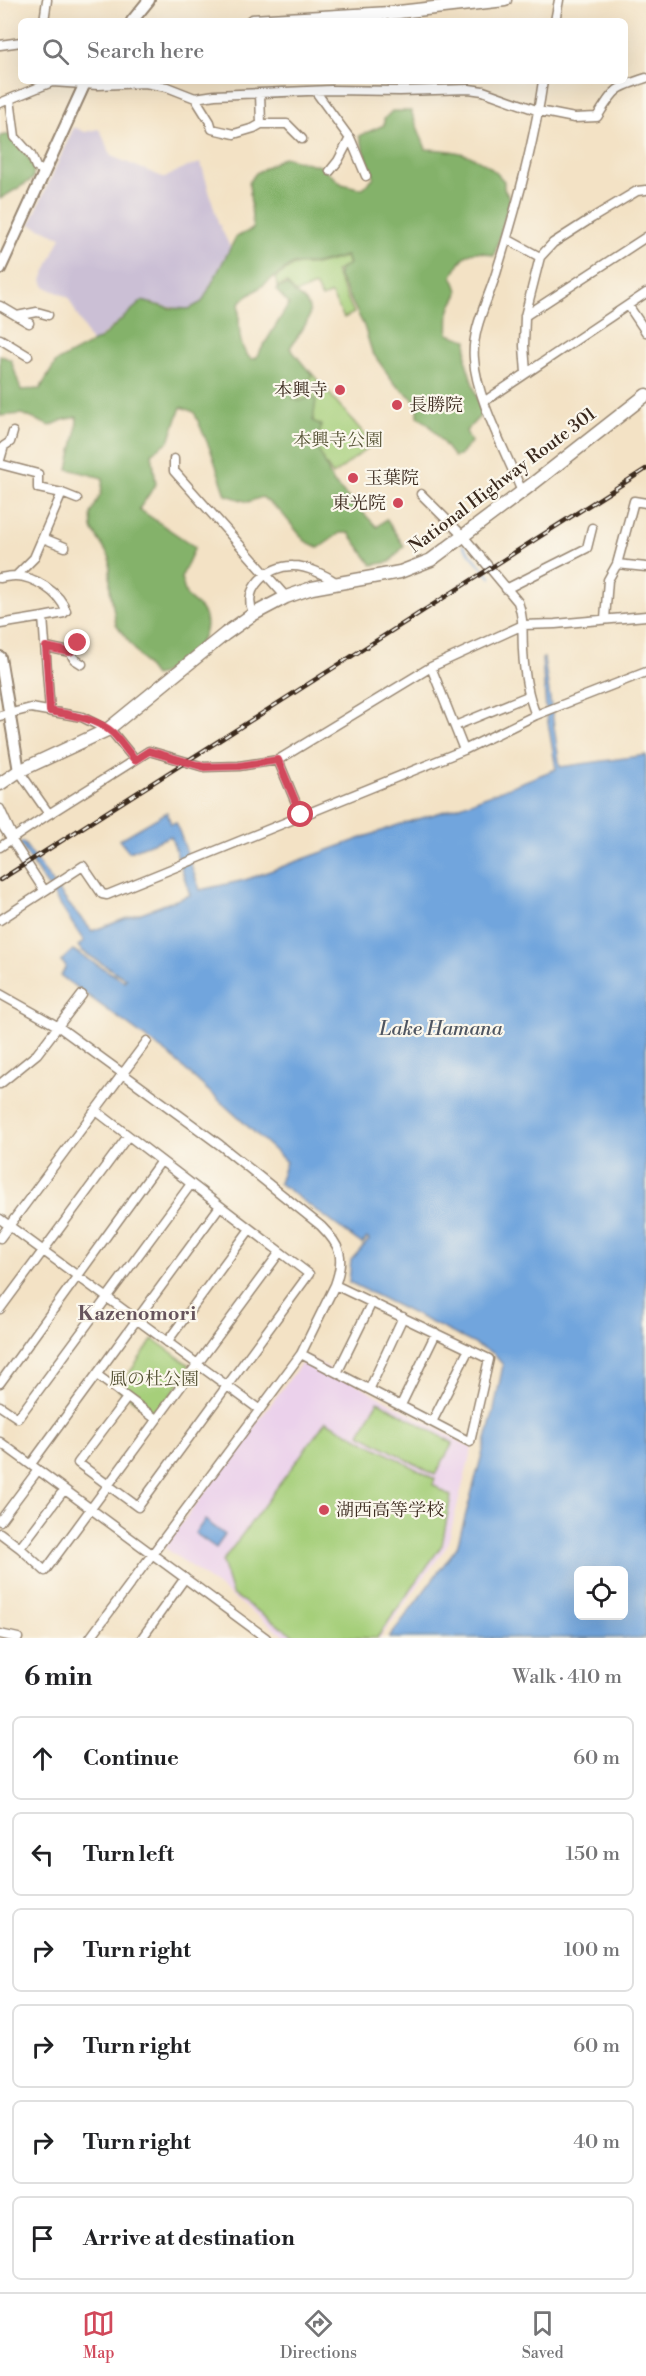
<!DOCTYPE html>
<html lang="en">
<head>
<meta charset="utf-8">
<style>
  :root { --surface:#fff; --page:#f6f6f6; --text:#202124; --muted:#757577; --line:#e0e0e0; --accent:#d1495b }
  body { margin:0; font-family:"Libre Bodoni","Noto Serif JP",serif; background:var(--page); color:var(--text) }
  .controls { position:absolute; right:18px; bottom:18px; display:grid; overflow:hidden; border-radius:9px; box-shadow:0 6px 24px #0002 }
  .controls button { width:54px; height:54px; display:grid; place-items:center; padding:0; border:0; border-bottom:2px solid var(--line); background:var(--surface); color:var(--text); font:30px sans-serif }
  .stop { position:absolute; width:18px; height:18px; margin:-14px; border:4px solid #d1495b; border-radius:50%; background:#fff }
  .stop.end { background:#d1495b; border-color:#fff; box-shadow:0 2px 6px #0008 }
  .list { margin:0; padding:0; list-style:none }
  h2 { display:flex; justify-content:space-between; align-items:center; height:78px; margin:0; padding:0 24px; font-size:26px }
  h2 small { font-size:20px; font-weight:400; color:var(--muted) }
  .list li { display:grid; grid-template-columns:39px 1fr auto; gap:18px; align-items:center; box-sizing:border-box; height:84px; margin:0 12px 12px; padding:0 12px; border:2px solid var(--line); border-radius:9px }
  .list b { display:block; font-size:22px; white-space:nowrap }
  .list em { font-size:20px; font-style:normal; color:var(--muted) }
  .icon { flex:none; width:33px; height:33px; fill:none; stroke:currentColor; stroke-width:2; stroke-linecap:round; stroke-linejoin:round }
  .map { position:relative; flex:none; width:646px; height:1638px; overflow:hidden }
  .search { position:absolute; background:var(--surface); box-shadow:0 6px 24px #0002; left:18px; right:18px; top:18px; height:66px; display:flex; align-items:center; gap:15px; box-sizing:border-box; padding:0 21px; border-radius:9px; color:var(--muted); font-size:22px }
  .sheet { height:654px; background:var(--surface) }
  nav { display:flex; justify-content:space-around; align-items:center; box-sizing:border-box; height:84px; border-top:2px solid var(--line); background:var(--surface); font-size:16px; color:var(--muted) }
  nav a { display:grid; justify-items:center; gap:3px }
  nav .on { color:var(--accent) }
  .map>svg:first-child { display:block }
  .built { fill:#ebd1eb }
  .industrial { fill:#cbbfd5 }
  .green { fill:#a6cf7a; stroke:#707c4c; stroke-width:1.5 }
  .forest { fill:#84b26a; stroke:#606e44; stroke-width:1.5 }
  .water { fill:#71a5dd; stroke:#56687e; stroke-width:1.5; fill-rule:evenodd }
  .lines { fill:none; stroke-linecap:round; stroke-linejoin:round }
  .stream { stroke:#71a5dd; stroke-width:2 }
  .minor-casing { stroke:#978672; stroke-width:11 }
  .major-casing { stroke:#978672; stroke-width:14 }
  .highway-casing { stroke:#978672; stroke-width:15 }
  .minor { stroke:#fff; stroke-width:8 }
  .major { stroke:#fff; stroke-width:10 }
  .highway { stroke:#fff; stroke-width:12 }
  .rail-casing { stroke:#3b2a1e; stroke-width:4.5 }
  .rail { stroke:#fbf7ec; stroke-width:2; stroke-dasharray:7; stroke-linecap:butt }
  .route { stroke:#d1495b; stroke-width:8 }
  .poi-dot { fill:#d1495b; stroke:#fbf7ec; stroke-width:2 }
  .labels { text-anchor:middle; stroke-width:4.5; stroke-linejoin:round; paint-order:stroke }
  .poi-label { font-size:18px; fill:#3b2a1e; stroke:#fbf7ec; text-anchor:start }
  .park-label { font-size:18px; fill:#565335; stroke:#fbf7ec }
  .street-label { font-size:18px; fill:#3b2a1e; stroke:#fbf7ec }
  .water-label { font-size:20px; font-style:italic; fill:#4e5561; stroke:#fbf7ec }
  .neighbourhood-label { font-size:20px; font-weight:bold; fill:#66545c; stroke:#fbf7ec }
</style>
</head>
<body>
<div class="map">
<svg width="646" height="1638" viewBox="0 0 646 1638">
  <rect width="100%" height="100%" fill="#fbf7ec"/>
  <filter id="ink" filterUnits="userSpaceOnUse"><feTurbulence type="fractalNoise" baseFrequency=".0167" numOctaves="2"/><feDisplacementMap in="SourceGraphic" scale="12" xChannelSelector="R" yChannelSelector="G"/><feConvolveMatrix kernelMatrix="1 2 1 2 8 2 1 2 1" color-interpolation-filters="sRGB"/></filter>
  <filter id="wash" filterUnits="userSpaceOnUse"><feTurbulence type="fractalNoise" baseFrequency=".008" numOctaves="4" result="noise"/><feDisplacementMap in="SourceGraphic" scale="24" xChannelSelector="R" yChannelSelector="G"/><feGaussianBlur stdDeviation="1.35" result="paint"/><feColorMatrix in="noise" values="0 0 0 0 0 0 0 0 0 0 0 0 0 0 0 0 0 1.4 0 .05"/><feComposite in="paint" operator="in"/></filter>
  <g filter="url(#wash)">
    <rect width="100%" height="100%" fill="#f3e2c5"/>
    <path class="built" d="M310 1358 472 1448 447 1546 380 1638H288L164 1547 300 1365Z"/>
    <path class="industrial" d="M74 127 85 132 98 129 101 132 111 156 165 178 185 167 201 163 218 222 230 247 202 302 189 309 169 307 142 301 92 344 68 297 45 287 42 280 61 237 30 224Z"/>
    <path class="green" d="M345 257 349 264 335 272 354 313 344 318 331 294 322 298 315 286 296 293 286 283 278 287 275 278 294 265H316Z
      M309 370 373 444 333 475 282 401Z
      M153 1339 189 1365V1370L158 1412 153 1414 118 1389Z
      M378 1401 453 1443 435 1475 360 1434Z
      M326 1421 435 1479 433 1485 451 1496 442 1545 377 1638H298L232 1594 222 1562Z"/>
    <path class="forest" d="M392 111H411L426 149C459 150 482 155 504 181V189L510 199 494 256C469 246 463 255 452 276 465 301 453 293 449 313 448 320 449 328 448 334L467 340 466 362 482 414 466 431 471 442 459 456 454 457 430 426 418 416V407L412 398 394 383 372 352 364 326 338 275 340 270 349 264 346 256 316 264H293L241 301 239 305C240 323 236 347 251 359L256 358 289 304 277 291 278 288 287 285C291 288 293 293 297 295 324 311 301 329 290 348L312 375 308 382 293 398 299 401 313 397 316 400 313 421 321 425 318 448 333 482 377 527 386 519 404 546 390 562 372 565 349 533H340L319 548 305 541 281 512 262 497 248 502 226 495 211 451 194 412 181 407 169 441 152 453 156 484 139 509 195 547 181 578C183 583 184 591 187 596 190 601 197 604 201 609 220 637 178 672 154 676L116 624 110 589V558L92 529 91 514 101 493 103 478 68 469 76 434 77 417 63 420 50 426 22 414 0 416V355L11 360 21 390 40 389 56 362 101 338 142 301 169 308 189 309 202 302 236 237 253 229 249 182 256 173 284 157 320 166 342 184 362 189 374 177 359 136 384 125V119Z
      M12 134 34 166 33 179 0 199V136Z"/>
    <path class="water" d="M544 658 560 767 646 755V1638H389L457 1547 494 1410 503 1365 493 1353 349 1282 351 1260 369 1240 367 1238 362 1244 279 1183 286 1162 275 1151 168 1054 61 976 66 966 61 961 73 950 124 981 126 979 82 951 78 946 84 941 19 843 23 842 67 902 92 931 190 895 171 836 129 852 119 840 167 812 171 824 176 822 200 890 245 880 398 825 458 807 556 769 546 711 542 659ZM578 1570H624V1616H578Z
      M205 1520 225 1535 216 1548 195 1533Z"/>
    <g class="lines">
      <path class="stream" d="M463 545 491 578"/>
    </g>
  </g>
  <g filter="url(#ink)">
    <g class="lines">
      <defs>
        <path id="minor" d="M44 21 47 0
          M555 21 559 0
          M0 45 21 42
          M316 92 351 140 366 176
          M260 93 261 124
          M195 98 210 122 212 129 234 134 254 128 261 124H287L302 139
          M10 99 15 137 31 155 36 167 45 172
          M0 103 52 82 98 85 145 83 167 87 195 98 215 95 331 90 400 91 469 89 483 91 539 111 574 118 597 117C615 89 614 88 646 78
          M330 171 338 161 350 138
          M507 239 540 257
          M628 305 646 332
          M0 306 29 323
          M17 316 37 312 48 315
          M525 316 646 237
          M0 339 28 356
          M526 373 524 346 525 316 540 257 553 243 592 218 637 191 646 190
          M485 401 646 293
          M174 459V471L286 597
          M0 460 4 446 10 442 13 432
          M0 464 38 474V488L62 493 34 558 17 575
          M522 492C507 454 476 398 474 359 471 328 490 297 498 267 517 206 534 144 543 81
          M62 493 77 499
          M421 494 463 536 518 602C524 618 522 633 523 650 524 672 527 694 536 715
          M43 538 65 547
          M617 564 646 567
          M0 578C5 577 10 576 15 576 33 576 60 592 66 611L64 613 43 617
          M506 589 587 548 592 528
          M254 614C240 589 269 565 293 566 307 566 326 575 337 583
          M605 619 608 580 617 564 634 501 646 503
          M0 624 43 617 50 711
          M46 647 70 652 74 659 82 664
          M70 652 74 650 78 643
          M431 667 464 750
          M0 716 31 708 82 717 113 733 135 760
          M455 726 528 696
          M278 760 301 815
          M19 771 49 814
          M0 809 11 833
          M0 822 44 890
          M0 847 49 814 149 751 204 767 239 766 278 760 431 667 523 625 555 624 646 616
          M0 920 83 866 102 894 107 895 464 750 536 715 646 672
          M0 994 59 1027 122 1073 220 1145 321 1226C341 1246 345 1257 335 1285L301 1354 90 1638
          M0 1084 37 1054 82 995
          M95 1110 309 1274 138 1507 78 1463 127 1398
          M0 1219 260 1410
          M0 1238 147 1041
          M0 1309 128 1136
          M167 1342 250 1229
          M301 1354 470 1442 489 1359 335 1285
          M338 1371 372 1302
          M97 1375 156 1419
          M0 1383 161 1161
          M370 1388 403 1317
          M401 1405 436 1333
          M0 1406 18 1418 191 1184
          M432 1422 469 1349
          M0 1442 266 1638
          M31 1464 220 1206
          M0 1521 38 1470
          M0 1533 20 1548 45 1571 280 1252
          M20 1548 64 1490
          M0 1634 18 1638
          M142 1638 185 1578"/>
        <path id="major" d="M132 21 149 0
          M0 269 86 81
          M0 657 19 771"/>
        <path id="highway" d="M252 21 390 13 505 0
          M0 784 19 771 107 730 225 634 252 615 286 597 312 588 400 572 431 560 535 482 646 395"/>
      </defs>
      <use href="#minor" class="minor-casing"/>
      <use href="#major" class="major-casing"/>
      <use href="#highway" class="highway-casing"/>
      <use href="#minor" class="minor"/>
      <use href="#major" class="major"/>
      <use href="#highway" class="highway"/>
      <defs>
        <path id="rail" d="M0 880 646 469"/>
      </defs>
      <use href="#rail" class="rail-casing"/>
      <use href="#rail" class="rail"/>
    </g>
  </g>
  <g class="lines" filter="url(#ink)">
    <path class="route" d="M78 643 74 650 70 652 46 647 50 711C71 715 96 718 113 733 121 741 128 752 135 760L149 751 204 767 239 766 278 760 301 815"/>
  </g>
  <g class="poi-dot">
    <circle cx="340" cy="390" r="6"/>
    <circle cx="397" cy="405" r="6"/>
    <circle cx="353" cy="478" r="6"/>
    <circle cx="398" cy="503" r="6"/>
    <circle cx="324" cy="1510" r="6"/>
  </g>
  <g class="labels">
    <g class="poi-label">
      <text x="328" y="396" text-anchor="end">本興寺</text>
      <text x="409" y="411">長勝院</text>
      <text x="365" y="484">玉葉院</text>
      <text x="386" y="509" text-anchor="end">東光院</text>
      <text x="336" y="1516">湖西高等学校</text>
    </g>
    <g class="park-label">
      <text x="338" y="446">本興寺公園</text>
      <text x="154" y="1385">風の杜公園</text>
    </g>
    <g class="street-label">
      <text transform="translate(502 480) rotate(-37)" y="6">National Highway Route 301</text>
    </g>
    <g class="water-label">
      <text x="441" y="1035">Lake Hamana</text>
    </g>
    <g class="neighbourhood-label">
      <text x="137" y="1320">Kazenomori</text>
    </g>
  </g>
</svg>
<div class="controls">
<button><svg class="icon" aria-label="locate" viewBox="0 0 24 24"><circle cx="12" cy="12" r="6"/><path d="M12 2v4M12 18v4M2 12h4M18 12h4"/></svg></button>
</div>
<div class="stop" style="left:301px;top:815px"></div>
<div class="stop end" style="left:78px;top:643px"></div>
<div class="search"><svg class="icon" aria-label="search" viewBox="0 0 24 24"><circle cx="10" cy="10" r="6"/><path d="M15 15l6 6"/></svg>Search here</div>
</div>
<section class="sheet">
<h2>6 min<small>Walk · 410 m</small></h2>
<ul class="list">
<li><svg class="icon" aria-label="ahead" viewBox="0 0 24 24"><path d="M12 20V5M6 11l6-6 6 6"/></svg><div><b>Continue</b></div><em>60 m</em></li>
<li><svg class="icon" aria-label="left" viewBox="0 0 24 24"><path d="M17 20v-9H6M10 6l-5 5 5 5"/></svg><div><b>Turn left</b></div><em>150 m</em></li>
<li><svg class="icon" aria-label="right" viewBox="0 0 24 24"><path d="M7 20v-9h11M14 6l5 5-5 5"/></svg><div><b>Turn right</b></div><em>100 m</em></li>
<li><svg class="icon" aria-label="right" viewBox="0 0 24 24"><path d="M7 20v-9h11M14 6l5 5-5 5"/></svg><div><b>Turn right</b></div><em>60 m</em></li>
<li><svg class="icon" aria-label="right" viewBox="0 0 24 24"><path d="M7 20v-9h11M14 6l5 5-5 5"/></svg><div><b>Turn right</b></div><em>40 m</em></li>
<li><svg class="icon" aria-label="arrive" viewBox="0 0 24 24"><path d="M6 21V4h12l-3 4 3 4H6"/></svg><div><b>Arrive at destination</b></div></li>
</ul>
</section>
<nav>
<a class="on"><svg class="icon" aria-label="map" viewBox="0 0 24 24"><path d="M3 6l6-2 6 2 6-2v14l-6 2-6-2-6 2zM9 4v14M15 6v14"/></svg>Map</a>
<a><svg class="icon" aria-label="directions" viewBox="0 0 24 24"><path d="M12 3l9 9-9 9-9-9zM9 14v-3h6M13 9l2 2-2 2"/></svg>Directions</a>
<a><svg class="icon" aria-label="saved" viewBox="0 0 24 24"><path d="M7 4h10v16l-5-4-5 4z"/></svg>Saved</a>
</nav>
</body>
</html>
